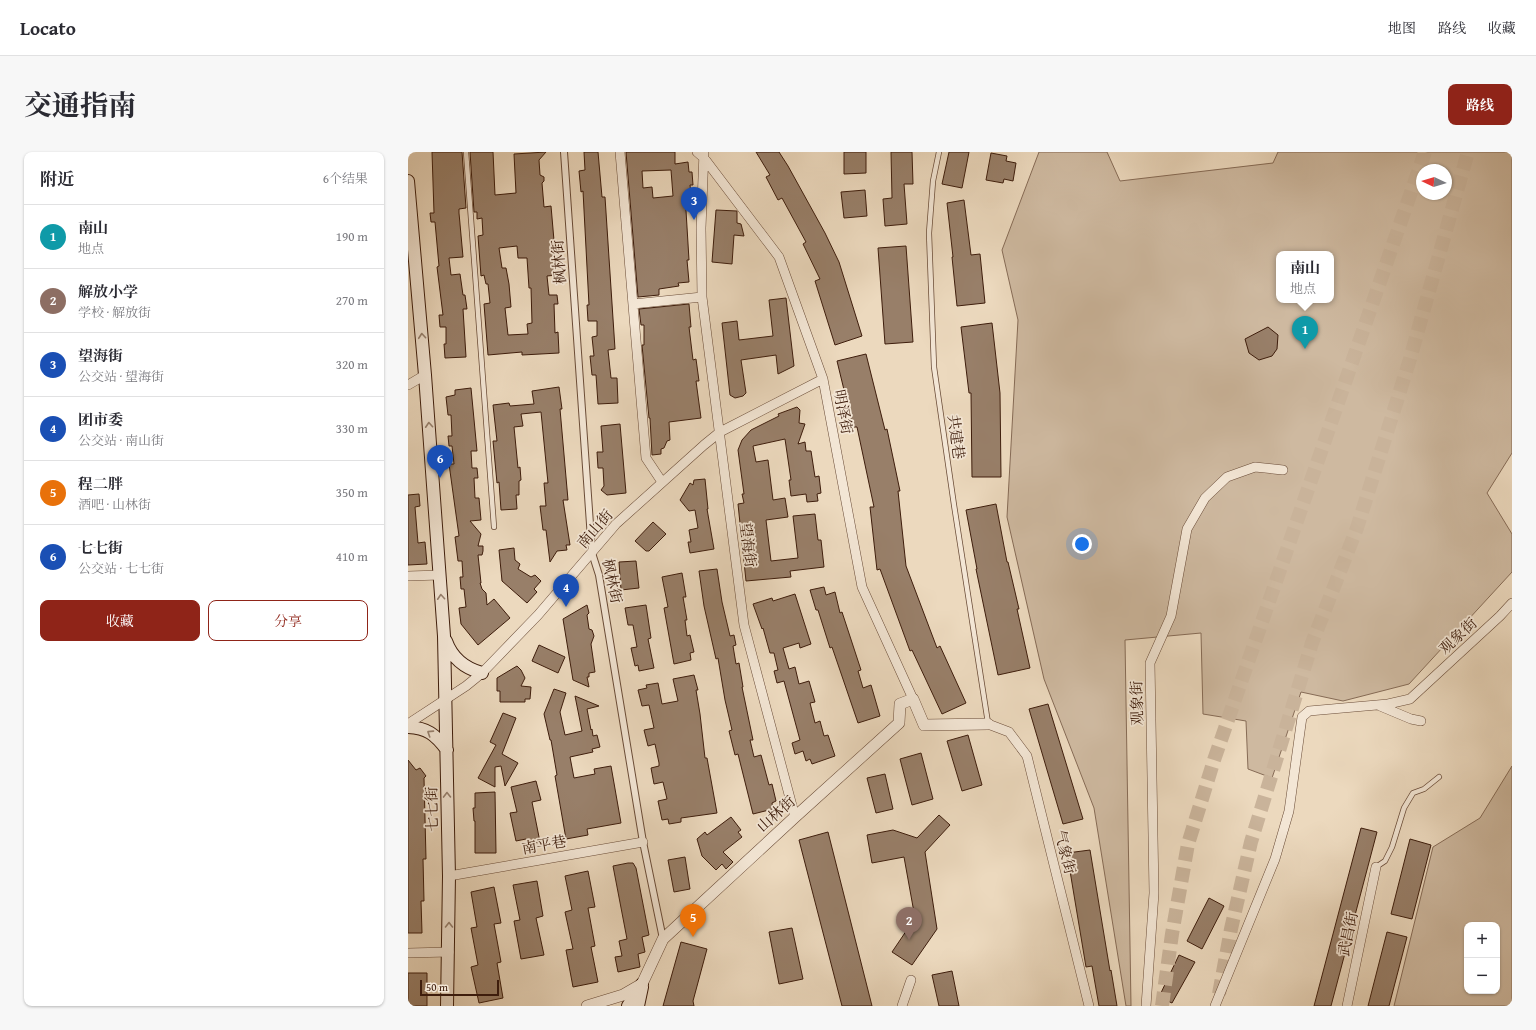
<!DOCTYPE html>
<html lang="zh">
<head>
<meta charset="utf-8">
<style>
  :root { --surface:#fff; --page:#f7f7f7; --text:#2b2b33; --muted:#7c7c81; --line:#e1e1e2; --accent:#8f2418 }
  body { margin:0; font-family:"Gentium Book Plus","Noto Serif SC",serif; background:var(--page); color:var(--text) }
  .controls { position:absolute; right:12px; bottom:12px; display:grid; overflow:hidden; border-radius:8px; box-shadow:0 1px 3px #0004 }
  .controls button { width:36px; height:36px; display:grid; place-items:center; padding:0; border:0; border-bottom:1px solid var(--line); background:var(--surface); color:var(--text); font:20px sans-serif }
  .compass { position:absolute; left:1008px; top:12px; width:36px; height:36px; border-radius:50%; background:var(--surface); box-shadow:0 1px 3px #0004; rotate:274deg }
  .scale { position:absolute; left:12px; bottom:10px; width:79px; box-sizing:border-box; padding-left:4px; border:2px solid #3e1d0c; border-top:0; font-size:11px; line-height:14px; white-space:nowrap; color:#3e1d0c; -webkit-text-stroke:3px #f3e6d5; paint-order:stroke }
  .you { position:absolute; left:674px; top:392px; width:14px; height:14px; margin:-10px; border:3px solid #fff; border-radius:50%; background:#1a73e8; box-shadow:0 0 0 6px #1a73e833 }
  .badge { display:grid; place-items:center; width:26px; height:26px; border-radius:50%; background:var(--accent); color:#fff; font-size:13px; font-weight:700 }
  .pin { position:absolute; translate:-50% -33px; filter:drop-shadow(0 1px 2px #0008) }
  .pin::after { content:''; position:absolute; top:21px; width:14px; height:12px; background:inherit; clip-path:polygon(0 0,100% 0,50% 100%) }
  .popup { position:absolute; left:868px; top:99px; width:58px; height:52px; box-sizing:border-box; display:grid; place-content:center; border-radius:8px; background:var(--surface); filter:drop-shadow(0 1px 3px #0005); font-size:13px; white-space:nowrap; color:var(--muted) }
  .popup b { font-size:15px; color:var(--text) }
  .popup::after { content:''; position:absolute; left:50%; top:100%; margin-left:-8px; border:8px solid transparent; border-top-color:var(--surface) }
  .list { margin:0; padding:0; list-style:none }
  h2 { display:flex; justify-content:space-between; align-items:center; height:52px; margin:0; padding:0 16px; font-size:17px }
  h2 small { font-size:13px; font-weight:400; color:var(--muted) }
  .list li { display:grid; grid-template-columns:26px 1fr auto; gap:12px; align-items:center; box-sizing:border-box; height:64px; padding:0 16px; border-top:1px solid var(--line) }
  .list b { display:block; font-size:15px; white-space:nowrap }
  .list p { margin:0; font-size:13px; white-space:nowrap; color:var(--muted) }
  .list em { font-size:13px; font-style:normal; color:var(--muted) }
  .actions { display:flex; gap:8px; padding:12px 16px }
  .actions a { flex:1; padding:9px 0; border:1px solid var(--accent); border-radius:8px; text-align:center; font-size:14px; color:var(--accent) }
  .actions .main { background:var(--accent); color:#fff }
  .map { position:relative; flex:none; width:1104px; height:854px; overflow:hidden; border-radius:8px }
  header { display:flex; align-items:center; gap:24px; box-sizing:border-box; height:56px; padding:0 20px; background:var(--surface); border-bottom:1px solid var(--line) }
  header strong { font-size:19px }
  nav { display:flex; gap:22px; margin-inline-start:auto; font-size:14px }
  .intro { display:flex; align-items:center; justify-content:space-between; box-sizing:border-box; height:96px; padding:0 24px }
  h1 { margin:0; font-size:28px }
  .button { padding:10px 18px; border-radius:8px; background:var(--accent); color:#fff; font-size:14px; font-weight:700 }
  main { display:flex; gap:24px; padding:0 24px }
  aside { flex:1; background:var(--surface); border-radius:8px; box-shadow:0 1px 3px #0004 }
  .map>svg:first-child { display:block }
  .green { fill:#ceb9a0; stroke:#866b56; fill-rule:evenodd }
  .building { fill:#987f69; stroke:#3e1d0c; fill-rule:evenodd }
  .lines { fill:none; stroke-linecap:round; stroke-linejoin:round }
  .primary-tunnel { stroke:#c9b39a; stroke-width:14; stroke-dasharray:14 7; stroke-linecap:butt }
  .service-casing { stroke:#6a4c38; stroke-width:6 }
  .pedestrian-casing { stroke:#6a4c38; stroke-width:8 }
  .minor-casing { stroke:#6a4c38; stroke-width:10 }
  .tertiary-casing { stroke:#6a4c38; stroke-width:12 }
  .secondary-casing { stroke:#3e1d0c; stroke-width:14 }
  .service { stroke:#f3e6d5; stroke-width:4.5 }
  .pedestrian { stroke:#f3e6d5; stroke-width:6 }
  .minor { stroke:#f3e6d5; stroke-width:9 }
  .tertiary { stroke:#f3e6d5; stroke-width:11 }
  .secondary { stroke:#f3e6d5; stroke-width:12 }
  .oneway { stroke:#988270 }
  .labels { text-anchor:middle; stroke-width:3.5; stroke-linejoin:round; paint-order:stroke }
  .street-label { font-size:15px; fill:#3e1d0c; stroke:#f3e6d5 }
</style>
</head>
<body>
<header>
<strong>Locato</strong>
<nav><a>地图</a><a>路线</a><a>收藏</a></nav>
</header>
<div class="intro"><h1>交通指南</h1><a class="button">路线</a></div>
<main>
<aside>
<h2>附近<small>6个结果</small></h2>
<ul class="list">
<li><span class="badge" style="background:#0f9aa8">1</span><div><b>南山</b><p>地点</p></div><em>190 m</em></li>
<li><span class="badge" style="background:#8d6e63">2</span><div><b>解放小学</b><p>学校 · 解放街</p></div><em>270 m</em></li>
<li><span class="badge" style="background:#1a4fb4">3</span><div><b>望海街</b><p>公交站 · 望海街</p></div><em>320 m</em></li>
<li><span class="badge" style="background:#1a4fb4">4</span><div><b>团市委</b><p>公交站 · 南山街</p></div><em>330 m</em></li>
<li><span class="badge" style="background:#e8710a">5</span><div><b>程二胖</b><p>酒吧 · 山林街</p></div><em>350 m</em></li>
<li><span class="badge" style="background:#1a4fb4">6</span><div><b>七七街</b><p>公交站 · 七七街</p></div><em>410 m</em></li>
</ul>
<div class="actions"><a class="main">收藏</a><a>分享</a></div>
</aside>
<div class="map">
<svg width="1104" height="854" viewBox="0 0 1104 854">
  <rect width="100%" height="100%" fill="#ecd9be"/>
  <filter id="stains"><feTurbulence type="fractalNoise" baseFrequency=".005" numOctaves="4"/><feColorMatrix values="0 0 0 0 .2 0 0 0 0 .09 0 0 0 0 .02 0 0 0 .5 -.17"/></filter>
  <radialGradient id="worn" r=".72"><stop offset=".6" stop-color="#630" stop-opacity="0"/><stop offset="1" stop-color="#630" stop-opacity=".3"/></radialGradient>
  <path class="green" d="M631 0H699L712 29 865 11 870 0H1104V301L1079 341 1104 382V420L1001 532 935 549 893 540 864 626 840 617 838 569 795 562 793 481 717 488 723 854H718L686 656 636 527 599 365 610 168 594 98ZM1014 18H1038V42H1014ZM871 102H923V148H871Z
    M1104 614V854H986L1025 695 1072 666ZM1059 773H1089V839H1059Z"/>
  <path class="building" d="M24 0H54L58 56 51 57V61L55 105 41 106 43 123 52 122 55 143H57L59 157H55L58 205 37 206 36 192H38V175H32L31 163H35L29 115 31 114 27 70H23L22 61H26Z
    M62 0H85L87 43 108 41 106 2 138 0 131 8 132 23 136 25V29L134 31 136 55 143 54 149 123 139 124 141 143H149L150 152H146L147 181 150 180 151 201 114 203V200L80 203 76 152 82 151 80 132H78L76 123 73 124 70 84 75 83 74 66 69 67V60H66ZM109 94 110 106H119L121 136H123L124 171 119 172 120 182 100 183 97 156 103 155 101 132 98 116H94L91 96Z
    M176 0H190L194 45H197L207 197 200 198 203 226H209L210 251 190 252 188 223H184L182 204H186L184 185 189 184V169H180L179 153H181L175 39 173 40 171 19 177 18Z
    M218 0H267V12L280 10 281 20H284L285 33H282L283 42H277L281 108H279L281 130 270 131 271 134 251 137V143L230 145ZM263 18 265 44 245 46 244 35 235 36 234 19Z
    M348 0H371L380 14 417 81 431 110 454 184 427 193 407 129 412 127 395 92 398 90 374 46 370 48 358 25 362 23Z
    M436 0H458V21L436 22Z
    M483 0H504L505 32H496L499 72 477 74 475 47 484 46Z
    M541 0H561L554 36 534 32Z
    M583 1 599 4 598 9 608 11 605 29 596 27 595 31 578 28Z
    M457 38 459 64 436 66 433 40Z
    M556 48 563 103 572 102 577 151 549 154 544 105H545L539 51Z
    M308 58 329 59V71L333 72 336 84 326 83 324 112 304 110Z
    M498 94 505 190 477 192 470 96Z
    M378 146 386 214 370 222 368 203 333 208 338 241 335 244 327 246 322 243 314 171 329 169 331 188 365 184 361 148Z
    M281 152 283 175H281L285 208 288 207 291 229H288L293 266 261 270 262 288 259 289 256 296 253 297V302L244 303 242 266H241L234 193H236V173H233L231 157Z
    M584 171 592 241 593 325H564L563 241H561L553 175Z
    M860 175 870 183 869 197 864 204 851 208 841 201 837 187Z
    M458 202 477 278 479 277 492 339H490L498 414 529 496 532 494 558 551 534 562 504 498 502 499 472 417 469 418 462 355H466L449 275H445L429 209Z
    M151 235 154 257H152L160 348H155L162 393H158L159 398 149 399 142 410 138 378H135L132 354H138L136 331H140L133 260 113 262 115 274 106 275 110 316 112 315 113 328 111 329V343H108L109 357 93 358 91 330 89 331 85 289H89L85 253 101 251 102 254 126 252 124 239Z
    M63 236 69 299H63L64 316H69L70 326H66L67 346H71L73 368 62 369 73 382 70 394H75V399L74 403H70L73 431H72L74 437 78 441 79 453 86 447 102 466 70 493 53 472 51 456 58 455 56 437H53L52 425H55L54 409H50L47 385 51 384 41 312H46L44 294H41L40 284H44L43 263H40L38 245 47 243V238Z
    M389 255 392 258 391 271 397 272 390 292 397 290 398 299H403L407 325 411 324 413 341 409 342 410 349 399 350 398 342 383 344 381 328H383L377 287 345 294 348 310 360 308 365 348 377 346 380 365 358 368 363 409 390 406 385 364 407 362 410 388H413L416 415 382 419 383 425 338 429 330 352 336 351 334 342H336L330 298 334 288 343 278 371 264 370 262Z
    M212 272 218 341 199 343 193 338 196 334 195 316H190L189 300H195L193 274Z
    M297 327 300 357H299L306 397 282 401 280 390H283L281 378 290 376 287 358 281 359 272 348 282 331 285 333 286 328Z
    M11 342 12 354 7 355 10 391 17 390 19 412 0 413V343Z
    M588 352 599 410H600L611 457H609L622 516 590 523 568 417H569L558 358Z
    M245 370 258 382 241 399H238L227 389Z
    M106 396 107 408 112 412 110 417 123 425 127 423 133 429 126 437 129 440 119 451 94 429 91 398Z
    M228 409 231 436 213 438 211 410Z
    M309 417 314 450 322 484 326 483 328 493 325 494 328 512 331 511 335 535H334L345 588H342L346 605 353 603 361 633 364 632 368 649 364 651 365 657 345 662 330 602 327 603 321 579 324 578 317 548 310 506 308 507 296 454 291 419Z
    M274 421 278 445H275L279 468H277L279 484 282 483 286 500 282 501 283 508 266 512 256 456 260 455 254 425Z
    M416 435 418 443 427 440 432 461 434 460 453 518 450 519 455 536 463 533 472 564 450 571 424 495 422 496 410 458H408L402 438Z
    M387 442 403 492 392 496 391 491 375 496 381 517 387 515 391 532 401 529 407 550 402 551 407 571 412 569 416 584 420 583 427 604 404 612 402 607 398 609 395 599 387 602 384 591 392 588 376 529 369 531 366 519 370 518 366 501H362L355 476 354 477 345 452 364 446 365 449Z
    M179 453 181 461 179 463 181 477 184 478 186 484 183 492 187 520 181 521V525H179L181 535 165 528 155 467Z
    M238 453 243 486 240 487 246 516 231 519 230 513 227 514 223 496 229 495 225 473H220L217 456Z
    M131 493 157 505 150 521 124 509Z
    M109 514 113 518 117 526 113 534 123 535 122 547H117V550H92V539H89V526Z
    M286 523 290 538H288L292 562 297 606H299L309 661 273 666V670L261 672 260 667 254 668 250 649 259 647 255 630 246 632 243 616 251 614V611L247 592 240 594 236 578 246 576 241 553 234 554 230 538 239 536 238 533 250 531 254 552 270 549 265 527Z
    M146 537 158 541 152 560 157 583 174 579 167 544 191 554 179 557 183 578 184 577 185 584 189 583 192 595 184 597 185 600 162 605 166 626 187 622 186 617 203 614 213 671 179 677 180 683 158 687 147 624 149 623 143 588H142L136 562Z
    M640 552 675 667 655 672 621 557Z
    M95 561 108 566 94 602 110 611 97 634 93 614 87 615V635L70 626 88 593 82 590Z
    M560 583 574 633 554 639 539 589Z
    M513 601 525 647 504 653 492 607Z
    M0 608 8 618 12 616 18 624 16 626 18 707H15L16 749H13L14 781H0Z
    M477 622 485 657 468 661 459 626Z
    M128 629 133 648 124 650 132 690 124 692V689L120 690 118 687 108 689 102 661 109 660 103 635Z
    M87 640 88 701H67V669H66L65 656H67V641Z
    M531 663 542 673 517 700 529 777 504 813 484 800 507 766 496 705 464 711 459 683 485 678 509 686Z
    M323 665 333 678 330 680 334 685 315 700 325 710 318 717 314 712 308 718 294 704 289 687 297 680 299 683Z
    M953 676 969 680 923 854H906Z
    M420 680 464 854H434L391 688Z
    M1002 687 1023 693 1004 767 983 762Z
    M682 698 702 819 703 818 709 854H691L684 814 678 815 659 701Z
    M277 705 282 737 266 740 260 708Z
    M220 711H225L228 716 241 783 234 785 237 800 230 802 232 815 210 820 207 805 214 804 211 789 219 787 205 714Z
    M180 719 187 755 180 756 187 794 183 795 190 830 165 835 158 798 165 797 157 760 164 758 157 724Z
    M129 729 135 764 128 766 136 803 113 807 106 769 112 768 105 733Z
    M86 735 93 771 86 772 93 810 89 811 95 846 71 851 63 815 70 813 63 776 69 775 63 740Z
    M801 746 816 754 794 797 779 789Z
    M384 776 395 827 371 832 361 780Z
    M979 780 999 785 981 854H960Z
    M273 790 299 797 285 849 286 854H255Z
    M771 803 787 810 764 851 751 845Z
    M544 819 551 854H531L524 823Z
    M0 821H19V854H0Z"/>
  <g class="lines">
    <path class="primary-tunnel" d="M811 842 823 777 843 690 904 491 949 376 1002 207 1060 0
      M754 854 764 782 780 692 806 608 1017 0"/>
    <defs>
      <path id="service" d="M58 0 86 375
        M531 0 525 29 521 81 526 215 546 353 580 571
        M968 715 977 709 984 695 996 656 1005 641 1016 637 1031 625"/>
      <path id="pedestrian" d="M156 0 184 401 191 423 235 690 255 787"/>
      <path id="minor" d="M212 0 238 306 254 330
        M289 0 296 6 371 105 415 227 454 435 505 547
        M296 0 293 76 294 145 336 473 387 665
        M225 152 294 145
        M0 233 17 223
        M0 424 32 423
        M972 554 1003 567 1013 569
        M0 572 58 534 74 521 130 463 208 372 296 293 312 280 415 227
        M580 572 601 580 619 604 681 854
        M41 724 235 690
        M0 801 41 800
        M494 854 503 828
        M738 854 746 741 742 511 763 464 779 377 797 346 819 325 847 315 875 318
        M807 854 867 707 881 659 894 565 901 559 980 552 1002 547 1092 464 1104 451
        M939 854 968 715"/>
      <path id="tertiary" d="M179 854 215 843 234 832 255 787 387 665 491 571 492 552 505 547 516 573 580 572"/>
      <path id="secondary" d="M0 29 17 223 36 484 41 724 39 854
        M38 489C44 506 56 516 74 521
        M0 575C19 576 27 582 39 598
        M220 854 234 832
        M230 854 234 835"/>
    </defs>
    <use href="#service" class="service-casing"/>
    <use href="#pedestrian" class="pedestrian-casing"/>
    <use href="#minor" class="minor-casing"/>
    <use href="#tertiary" class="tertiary-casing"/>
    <use href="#secondary" class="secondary-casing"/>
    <use href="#service" class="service"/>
    <use href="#pedestrian" class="pedestrian"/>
    <use href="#minor" class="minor"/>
    <use href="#tertiary" class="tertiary"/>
    <use href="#secondary" class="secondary"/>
  </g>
  <defs><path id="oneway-chevron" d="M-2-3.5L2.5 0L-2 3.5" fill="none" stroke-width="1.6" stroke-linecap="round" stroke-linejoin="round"/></defs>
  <g class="oneway">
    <use href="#oneway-chevron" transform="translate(14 184) rotate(-95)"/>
    <use href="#oneway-chevron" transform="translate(21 273) rotate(-94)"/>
    <use href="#oneway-chevron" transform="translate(33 445) rotate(-94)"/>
    <use href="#oneway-chevron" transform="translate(22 581) rotate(-147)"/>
    <use href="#oneway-chevron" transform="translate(39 643) rotate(-91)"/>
    <use href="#oneway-chevron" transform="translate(41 773) rotate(-90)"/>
  </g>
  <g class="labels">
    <g class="street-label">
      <text transform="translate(151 110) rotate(-94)" y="5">枫林街</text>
      <text transform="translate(435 260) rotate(79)" y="5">明泽街</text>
      <text transform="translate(548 285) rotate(82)" y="5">共建巷</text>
      <text transform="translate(187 377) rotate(-49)" y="5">南山街</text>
      <text transform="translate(340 393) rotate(83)" y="5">望海街</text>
      <text transform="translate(204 429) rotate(78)" y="5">枫林街</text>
      <text transform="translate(1050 484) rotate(-43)" y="5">观象街</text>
      <text transform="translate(729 551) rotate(-91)" y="5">观象街</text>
      <text transform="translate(24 657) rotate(-91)" y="5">七七街</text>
      <text transform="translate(368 662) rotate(-42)" y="5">山林街</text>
      <text transform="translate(136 693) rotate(-10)" y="5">南平巷</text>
      <text transform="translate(657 700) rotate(76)" y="5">气象街</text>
      <text transform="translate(940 782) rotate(-78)" y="5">武昌街</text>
    </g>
  </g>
  <rect width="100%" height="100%" filter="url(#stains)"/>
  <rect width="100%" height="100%" fill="url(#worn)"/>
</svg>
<div class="controls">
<button>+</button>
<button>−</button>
</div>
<svg class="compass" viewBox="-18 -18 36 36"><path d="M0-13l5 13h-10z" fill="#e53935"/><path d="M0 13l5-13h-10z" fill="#7c7c81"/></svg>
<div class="scale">50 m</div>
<div class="you"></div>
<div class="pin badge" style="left:897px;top:197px;background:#0f9aa8">1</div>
<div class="popup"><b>南山</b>地点</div>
<div class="pin badge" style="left:501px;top:788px;background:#8d6e63">2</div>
<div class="pin badge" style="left:286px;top:68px;background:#1a4fb4">3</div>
<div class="pin badge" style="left:158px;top:455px;background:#1a4fb4">4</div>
<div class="pin badge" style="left:285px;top:785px;background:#e8710a">5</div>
<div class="pin badge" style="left:32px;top:326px;background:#1a4fb4">6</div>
</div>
</main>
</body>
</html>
